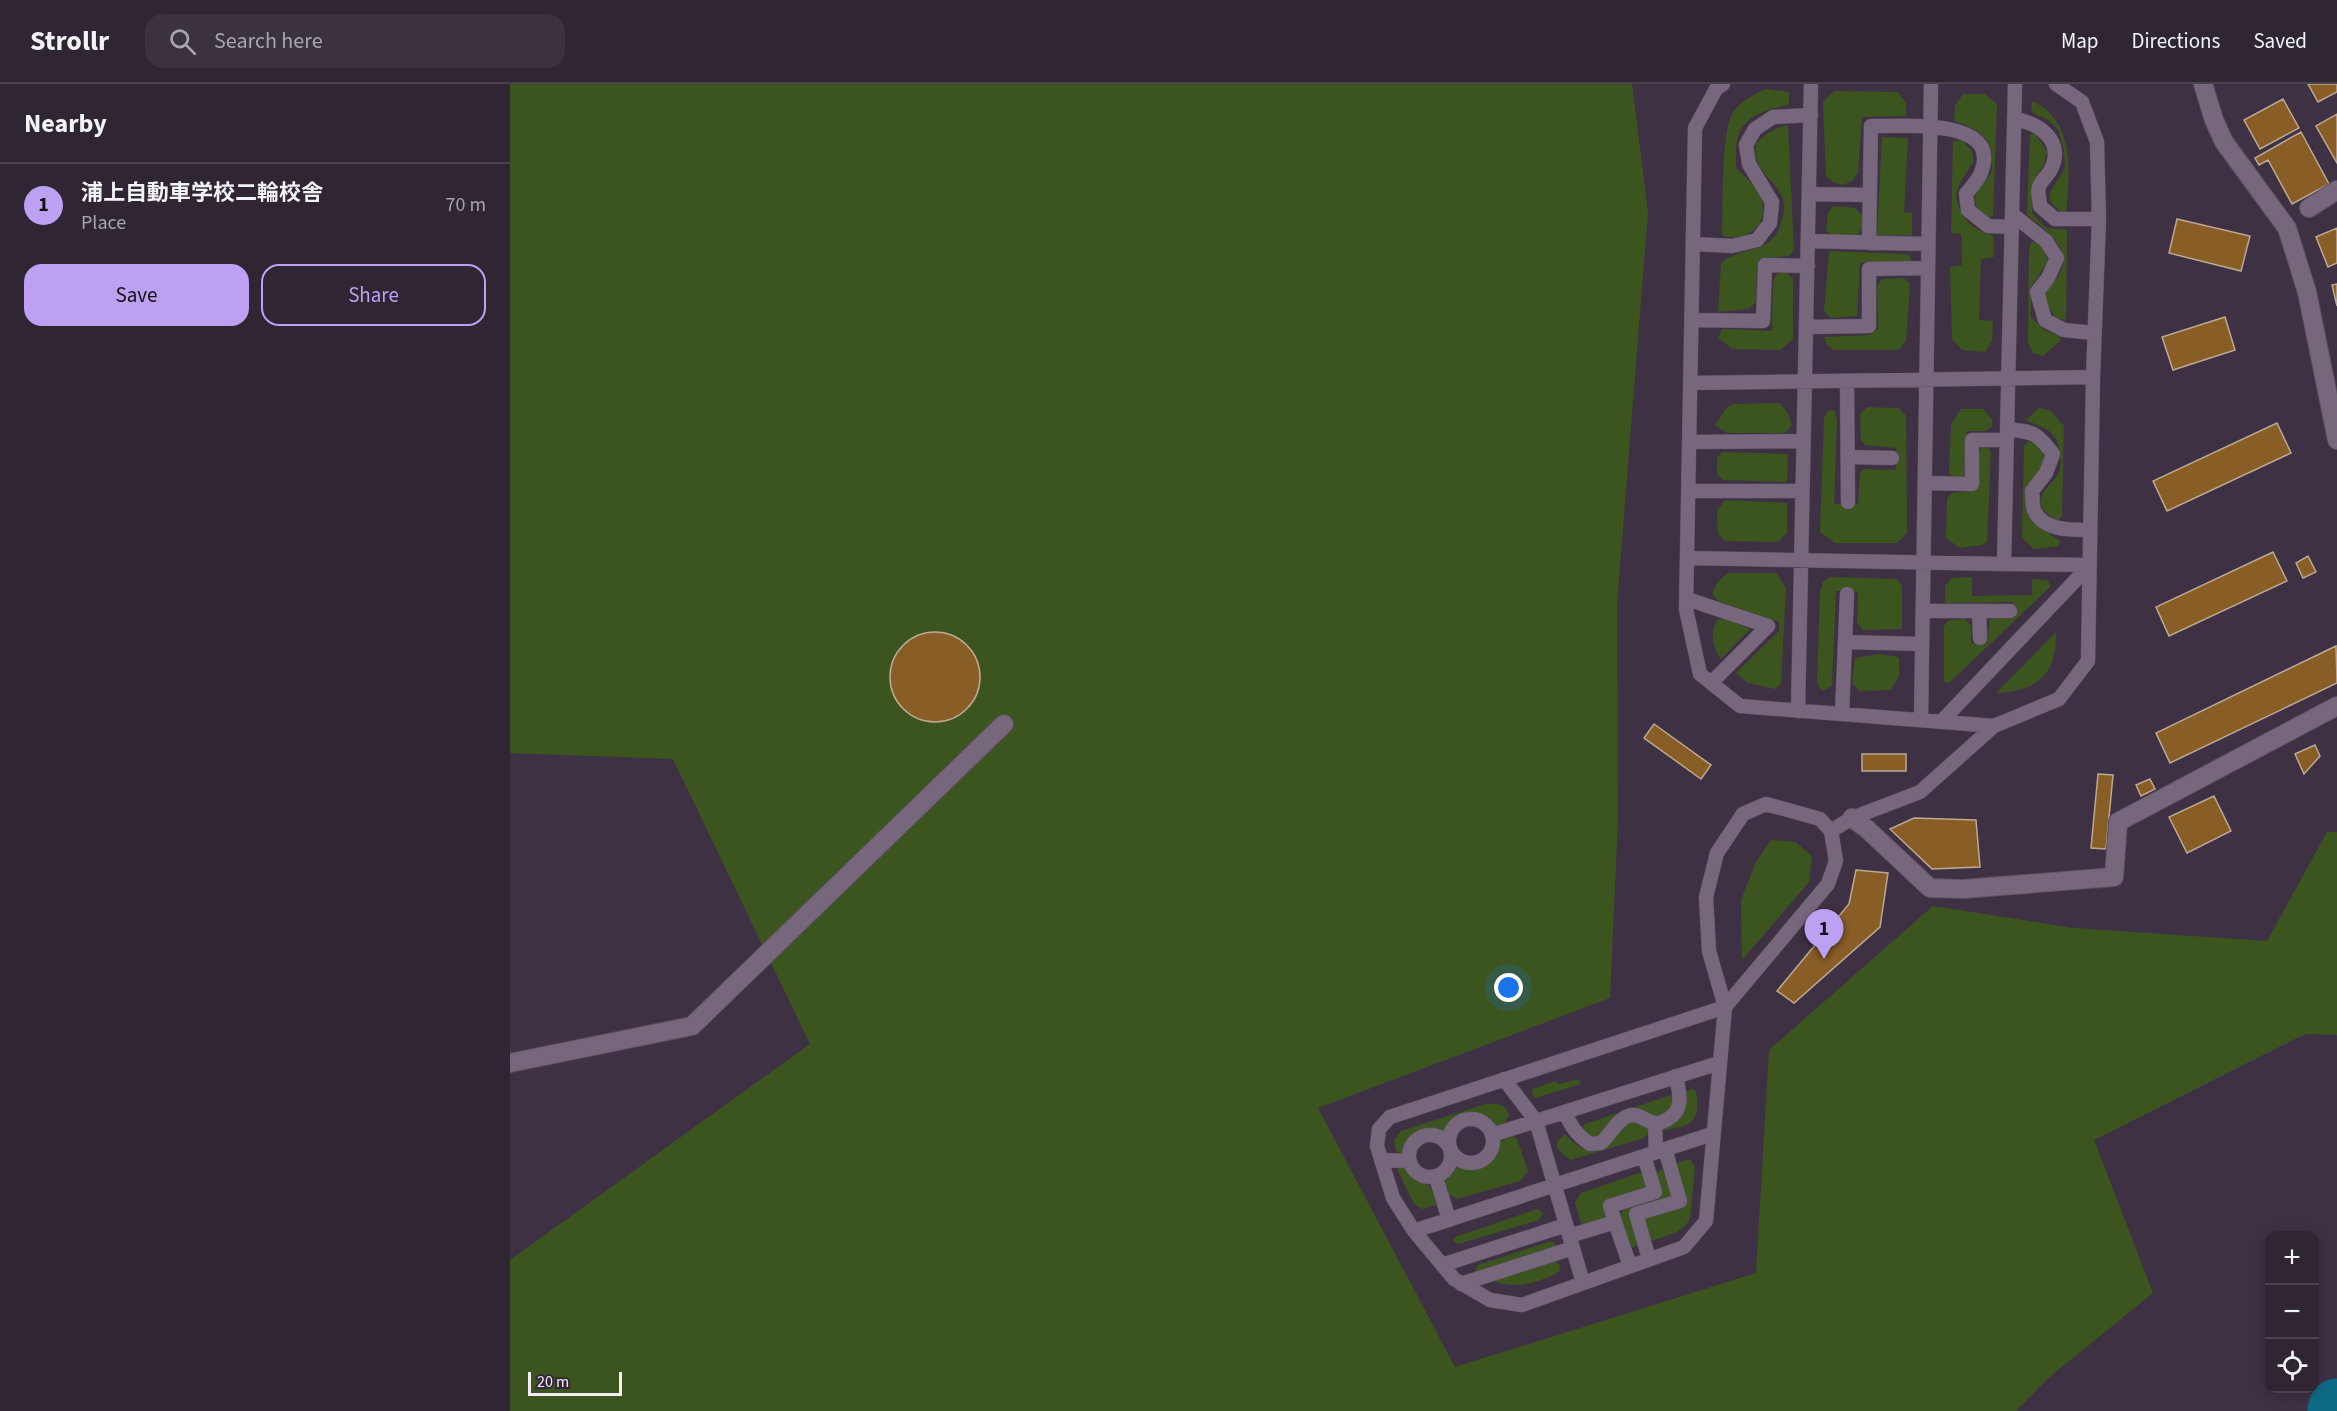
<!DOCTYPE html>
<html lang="en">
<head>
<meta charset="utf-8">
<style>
  :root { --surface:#2f2533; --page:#3b313f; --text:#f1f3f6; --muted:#a7a5ac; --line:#4a424e; --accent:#bca0f2 }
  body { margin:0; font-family:"Source Sans 3","Noto Sans JP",sans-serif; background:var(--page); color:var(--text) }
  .controls { position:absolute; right:18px; bottom:18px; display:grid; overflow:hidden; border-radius:12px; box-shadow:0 3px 15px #0003 }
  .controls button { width:54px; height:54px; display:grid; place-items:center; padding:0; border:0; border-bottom:2px solid var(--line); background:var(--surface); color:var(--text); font:30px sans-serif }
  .scale { position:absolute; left:18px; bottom:15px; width:94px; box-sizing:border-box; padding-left:6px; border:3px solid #f5ecf8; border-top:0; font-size:16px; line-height:21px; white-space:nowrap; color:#f5ecf8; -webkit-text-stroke:4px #35273a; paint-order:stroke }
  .you { position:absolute; left:999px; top:904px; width:21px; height:21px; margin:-15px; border:4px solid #fff; border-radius:50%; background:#1a73e8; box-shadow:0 0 0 9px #1a73e833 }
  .badge { display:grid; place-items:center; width:39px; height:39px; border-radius:50%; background:var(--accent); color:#111; font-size:20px; font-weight:700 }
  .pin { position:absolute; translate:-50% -50px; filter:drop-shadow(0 2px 3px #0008) }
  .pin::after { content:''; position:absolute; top:32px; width:21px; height:18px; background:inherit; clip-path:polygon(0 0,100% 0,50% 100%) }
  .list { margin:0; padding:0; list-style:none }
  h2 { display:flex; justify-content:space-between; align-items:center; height:78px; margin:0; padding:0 24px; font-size:26px }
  h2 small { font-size:20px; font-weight:400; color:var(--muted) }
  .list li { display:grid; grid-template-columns:39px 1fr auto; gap:18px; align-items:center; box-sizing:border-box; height:84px; padding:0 24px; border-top:2px solid var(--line) }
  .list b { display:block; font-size:22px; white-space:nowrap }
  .list p { margin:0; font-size:20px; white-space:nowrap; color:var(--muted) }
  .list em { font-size:20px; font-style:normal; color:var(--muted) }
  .actions { display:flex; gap:12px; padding:18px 24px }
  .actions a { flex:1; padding:14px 0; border:2px solid var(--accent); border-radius:18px; text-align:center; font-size:21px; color:var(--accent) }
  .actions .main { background:var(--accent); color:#111 }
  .icon { flex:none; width:33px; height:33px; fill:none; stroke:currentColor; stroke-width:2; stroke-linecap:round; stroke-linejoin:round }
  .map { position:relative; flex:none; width:1827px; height:1327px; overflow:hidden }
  header { display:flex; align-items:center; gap:36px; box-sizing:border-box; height:84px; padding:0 30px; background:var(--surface); border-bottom:2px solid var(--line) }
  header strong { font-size:28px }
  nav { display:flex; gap:33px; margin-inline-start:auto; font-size:21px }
  .search { width:420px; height:54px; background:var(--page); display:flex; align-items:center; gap:15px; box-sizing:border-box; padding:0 21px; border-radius:18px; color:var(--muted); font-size:22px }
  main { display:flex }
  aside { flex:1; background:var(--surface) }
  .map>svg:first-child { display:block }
  .green { fill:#3c551f }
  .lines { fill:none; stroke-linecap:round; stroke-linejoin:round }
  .river { stroke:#0e6b88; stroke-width:57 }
  .building { fill:#885d26; stroke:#bca994; stroke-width:1.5 }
  .service-casing { stroke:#5c5060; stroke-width:15 }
  .minor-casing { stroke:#5c5060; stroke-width:20 }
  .service { stroke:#76677c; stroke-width:14 }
  .minor { stroke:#76677c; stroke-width:18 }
</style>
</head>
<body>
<header>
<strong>Strollr</strong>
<div class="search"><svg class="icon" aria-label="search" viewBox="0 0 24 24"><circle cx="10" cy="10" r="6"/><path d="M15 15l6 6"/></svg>Search here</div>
<nav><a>Map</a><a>Directions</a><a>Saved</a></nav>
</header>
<main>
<aside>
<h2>Nearby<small></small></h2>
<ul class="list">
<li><span class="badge">1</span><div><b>浦上自動車学校二輪校舎</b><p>Place</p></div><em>70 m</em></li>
</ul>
<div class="actions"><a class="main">Save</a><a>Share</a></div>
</aside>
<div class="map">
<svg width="1827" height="1327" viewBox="0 0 1827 1327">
  <rect width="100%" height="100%" fill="#3f3144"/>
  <path class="green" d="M0 0H1122L1138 128 1107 520 1108 736 1100 914 808 1024 945 1283 1246 1189 1259 966 1423 822 1563 844 1757 857 1817 748H1827V951L1795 950 1584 1056 1643 1209 1537 1295 1506 1327H0V1176L300 960 163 675 0 669Z
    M1256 5 1279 8V21C1260 24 1238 30 1229 49 1225 59 1226 74 1226 84 1234 91 1242 99 1248 108 1263 137 1241 159 1212 152 1213 124 1211 51 1222 30 1229 17 1244 11 1256 5Z
    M1324 7 1388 8 1396 19V32L1352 33 1348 89 1342 97 1333 101 1323 98 1316 92 1313 18Z
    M1453 10H1475L1487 20 1483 132 1478 133C1472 128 1465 124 1465 115 1466 104 1475 99 1480 91 1483 85 1482 79 1482 73 1481 51 1463 43 1444 37L1445 22Z
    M1522 17C1565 36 1560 88 1556 128L1553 130 1541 119 1539 110 1555 84 1554 67 1548 45 1538 36 1521 28Z
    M1278 41 1284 166 1279 172 1256 174 1247 181 1246 218 1238 225 1208 228 1211 179C1225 166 1246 169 1261 156 1267 152 1270 143 1272 136 1281 106 1259 101 1248 79 1245 73 1246 66 1246 60 1256 49 1264 44 1278 41Z
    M1525 49 1537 68 1534 80 1525 94 1522 129 1536 144 1557 146 1556 236 1547 234 1535 219 1534 210C1571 172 1549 157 1517 131L1520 51Z
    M1372 53 1398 54 1394 129H1402V151H1367Z
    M1443 57H1453L1462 67 1464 77C1459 85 1449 98 1447 107 1444 129 1463 148 1483 151L1484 173 1471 175 1469 236 1483 237 1482 257 1475 268 1452 266 1442 255 1440 183 1452 181 1451 150 1441 149Z
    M1323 122 1345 124 1352 131V145L1346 152H1322L1316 146 1318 129Z
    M1521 158H1527L1533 164 1538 177 1521 203V233L1534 246 1548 251 1551 256 1533 272 1523 269 1518 259 1519 167Z
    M1319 167 1393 170 1400 171 1401 177 1350 179 1347 232 1321 234 1314 227Z
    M1276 188 1283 195V255L1270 266 1223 265 1208 254 1212 245 1262 247 1263 197 1267 190Z
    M1394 194 1400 200 1396 257 1389 266H1324L1317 261 1314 253 1359 251 1368 245 1367 202 1372 195Z
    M1270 319 1278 329 1282 341 1275 349H1217L1205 341 1217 323 1224 320Z
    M1357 323 1389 324 1396 332 1397 449 1387 459H1325L1310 448 1314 334 1319 326 1325 327 1327 337 1324 420H1348L1350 389 1354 385 1386 386V364L1355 361 1351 356 1350 330Z
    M1529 324 1541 327 1554 342 1552 432 1547 438C1543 434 1536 429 1533 425 1524 410 1544 400 1549 388 1553 379 1550 360 1544 352 1537 343 1525 341 1516 336Z
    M1451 325H1473L1482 335V342L1476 347H1457L1454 390 1451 394H1445L1439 390 1441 340Z
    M1519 357 1527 358 1533 366V381L1518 403V430L1521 437 1550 457 1549 462 1524 465 1512 454 1514 361Z
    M1477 362 1481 368 1477 458 1472 461 1450 464 1436 454 1437 414 1442 409 1465 407 1468 370 1472 363Z
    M1212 368 1278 370 1277 398 1213 396 1207 391V374Z
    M1215 416 1277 419V449L1268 458 1215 457 1208 450 1207 427Z
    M1218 489H1266L1276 504 1271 599 1266 605 1238 599 1226 589 1269 547V538L1208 517 1202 510C1206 500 1209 495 1218 489Z
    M1320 493 1387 495 1392 502V545L1353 546 1347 538 1348 508 1326 507 1322 602 1312 607 1307 599 1310 508 1313 498Z
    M1462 493V512L1522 511V495L1537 496 1541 502 1439 599 1434 598V542L1439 536 1454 535 1461 541V559H1477L1480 535 1502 534 1503 518 1435 519V502L1442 494Z
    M1214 534 1240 545 1211 575C1202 562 1200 549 1207 536Z
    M1546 548C1547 590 1528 607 1486 609Z
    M1369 570 1389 573V592L1381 606 1350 607 1342 599 1345 574Z
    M1261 756 1285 758 1302 772 1299 798 1232 876 1231 816 1246 778Z
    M1069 995 1071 1000 1025 1014 1022 1010 1023 1005 1045 997 1049 1000Z
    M1180 1005 1185 1006C1189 1015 1189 1032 1180 1039 1173 1043 1160 1045 1152 1047L1149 1045C1172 1031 1174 1039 1175 1008Z
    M1161 1011 1164 1013 1165 1017 1157 1031 1144 1033 1127 1026 1088 1055H1080L1071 1046 1075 1040Z
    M976 1020H989L996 1024 999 1031 994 1039 985 1044C964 1027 951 1026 935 1049 915 1044 900 1046 894 1068L889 1070 886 1066 884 1056 891 1047Z
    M1121 1035 1141 1044 1139 1050 1134 1054 1060 1076 1047 1064V1057L1055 1050C1059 1054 1064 1060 1070 1063 1092 1075 1108 1049 1121 1035Z
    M1003 1052 1007 1055 1018 1087 1010 1097 947 1115 939 1110 935 1096 946 1079C973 1091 982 1083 989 1058Z
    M1180 1075 1185 1084 1180 1134 1176 1141 1167 1148 1142 1157 1136 1153 1132 1134 1175 1119 1165 1084 1169 1078Z
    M893 1082 922 1104 926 1121 912 1125 904 1120 887 1085Z
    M1152 1085 1156 1091 1162 1112C1149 1126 1131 1119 1119 1133L1127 1158 1126 1162 1121 1164 1118 1160 1110 1131 1113 1126 1148 1115 1150 1110 1144 1091Z
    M1129 1089 1137 1092 1140 1103 1096 1119 1100 1134 1076 1142 1071 1139 1065 1118 1071 1109Z
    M1027 1125 1033 1129 1029 1136 948 1160 943 1157 945 1153Z
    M1038 1158H1043L1046 1162 1043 1166 970 1189 965 1186 968 1181Z
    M1041 1175 1049 1180 1050 1187C1030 1199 1002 1207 980 1195Z"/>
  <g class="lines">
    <path class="river" d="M1826 1327 1827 1323"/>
  </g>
  <path class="building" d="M1798 0H1827V8L1808 18Z
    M1773 15 1789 44 1750 65 1734 36Z
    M1827 30V79L1806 42Z
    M1791 48 1819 100 1782 120 1758 76 1749 81 1745 74Z
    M1667 135 1740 152 1731 187 1659 169Z
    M1827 144V179L1818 183 1806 153Z
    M1827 200V222L1822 201Z
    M1715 233 1725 266 1663 286 1652 253Z
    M1767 339 1781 369 1657 427 1643 397Z
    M1763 468 1777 497 1659 552 1646 523Z
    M1798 472 1806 488 1793 494 1786 479Z
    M380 593a45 45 0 1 1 90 0a45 45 0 1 1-90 0Z
    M1826 562 1827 599 1660 679 1646 649Z
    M1144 640 1201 681 1191 695 1134 654Z
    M1805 661 1810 672 1794 690 1785 670Z
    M1352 670H1396V687H1352Z
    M1588 690 1603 691 1596 765 1581 764Z
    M1640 695 1645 705 1631 712 1626 701Z
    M1704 712 1721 747 1677 769 1659 733Z
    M1404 734 1466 736 1470 783 1422 785 1380 745Z
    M1346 786 1378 789 1370 843 1284 919 1267 907 1339 820Z"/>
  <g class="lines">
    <defs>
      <path id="service" d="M1213 0 1206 5 1185 44 1176 525 1190 590 1230 622 1484 642 1549 615 1578 577 1583 293 1589 135 1587 58 1572 18 1546 0
        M1505 0 1494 480 1580 481
        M1504 35C1530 39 1556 58 1540 87 1537 92 1531 97 1529 103 1527 108 1530 116 1530 122L1545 135H1589
        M1299 110 1359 111
        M1502 130 1536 157 1547 174 1538 194 1527 208 1535 236 1554 246 1584 249
        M1298 157 1418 160
        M1359 159 1361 42C1392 43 1496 32 1470 91 1467 97 1461 104 1456 110L1458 126 1478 142 1502 143
        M1183 160 1222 162 1247 156 1260 139 1262 118 1239 80 1236 61 1245 45 1263 33 1301 31
        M1182 236 1253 237 1255 181 1298 182
        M1296 243 1359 242V185L1418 184
        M1337 297 1338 418
        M1180 299 1583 293
        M1497 345C1523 348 1527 348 1543 370L1536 389 1522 407C1523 413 1522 421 1524 426 1533 447 1561 446 1580 446
        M1179 358 1293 357
        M1339 373 1382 374
        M1415 399 1462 400V356H1497
        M1178 407H1292
        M1177 474 1494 480
        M1177 515 1258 542 1201 599
        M1413 527H1500
        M1469 527 1470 554
        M1335 558 1412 560
        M1288 627 1301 0
        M1332 630 1337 510
        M1411 636 1421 0
        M1431 638 1580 481
        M1321 747 1310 735 1256 720 1233 730 1207 769 1196 813 1199 867 1215 923 1196 1137 1174 1163 1012 1221 980 1216 944 1195 904 1147 883 1114 867 1062 869 1045 880 1033 1215 923 1318 800 1326 777 1321 747 1342 734 1410 708 1484 642
        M994 995 1026 1037 1073 1199
        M1055 1028C1061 1043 1067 1051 1080 1060L1091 1059C1100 1051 1107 1036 1118 1032 1129 1028 1135 1038 1145 1039 1149 1040 1154 1037 1158 1035 1175 1025 1169 1008 1166 992
        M939 1057a22 22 0 1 1 44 0a22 22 0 1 1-44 0Z
        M1145 1040 1146 1068
        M899 1072a21 21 0 1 1 42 0a21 21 0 1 1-42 0Z
        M982 1051 1209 979
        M871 1076 900 1077
        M926 1093 939 1136
        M1105 1138 1120 1182
        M904 1147 1202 1050
        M1059 1152 1105 1138 1100 1122 1145 1108 1134 1072
        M1139 1175 1126 1130 1170 1117 1155 1065
        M932 1181 1056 1141
        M951 1200 1063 1164"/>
      <path id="minor" d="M1693 0 1704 36 1714 58 1777 144 1797 208 1827 356
        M1799 124 1827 106
        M1342 734 1357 745 1420 804 1453 805 1604 793 1608 738 1827 622
        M0 979 182 942 494 640"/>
    </defs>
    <use href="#service" class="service-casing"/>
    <use href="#minor" class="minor-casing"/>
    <use href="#service" class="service"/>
    <use href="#minor" class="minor"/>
  </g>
</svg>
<div class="controls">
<button>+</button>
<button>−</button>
<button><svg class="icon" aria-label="locate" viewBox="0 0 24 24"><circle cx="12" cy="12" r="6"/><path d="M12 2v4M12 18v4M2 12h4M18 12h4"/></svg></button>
</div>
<div class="scale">20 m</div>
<div class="you"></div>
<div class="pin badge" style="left:1314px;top:875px">1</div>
</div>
</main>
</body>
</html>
